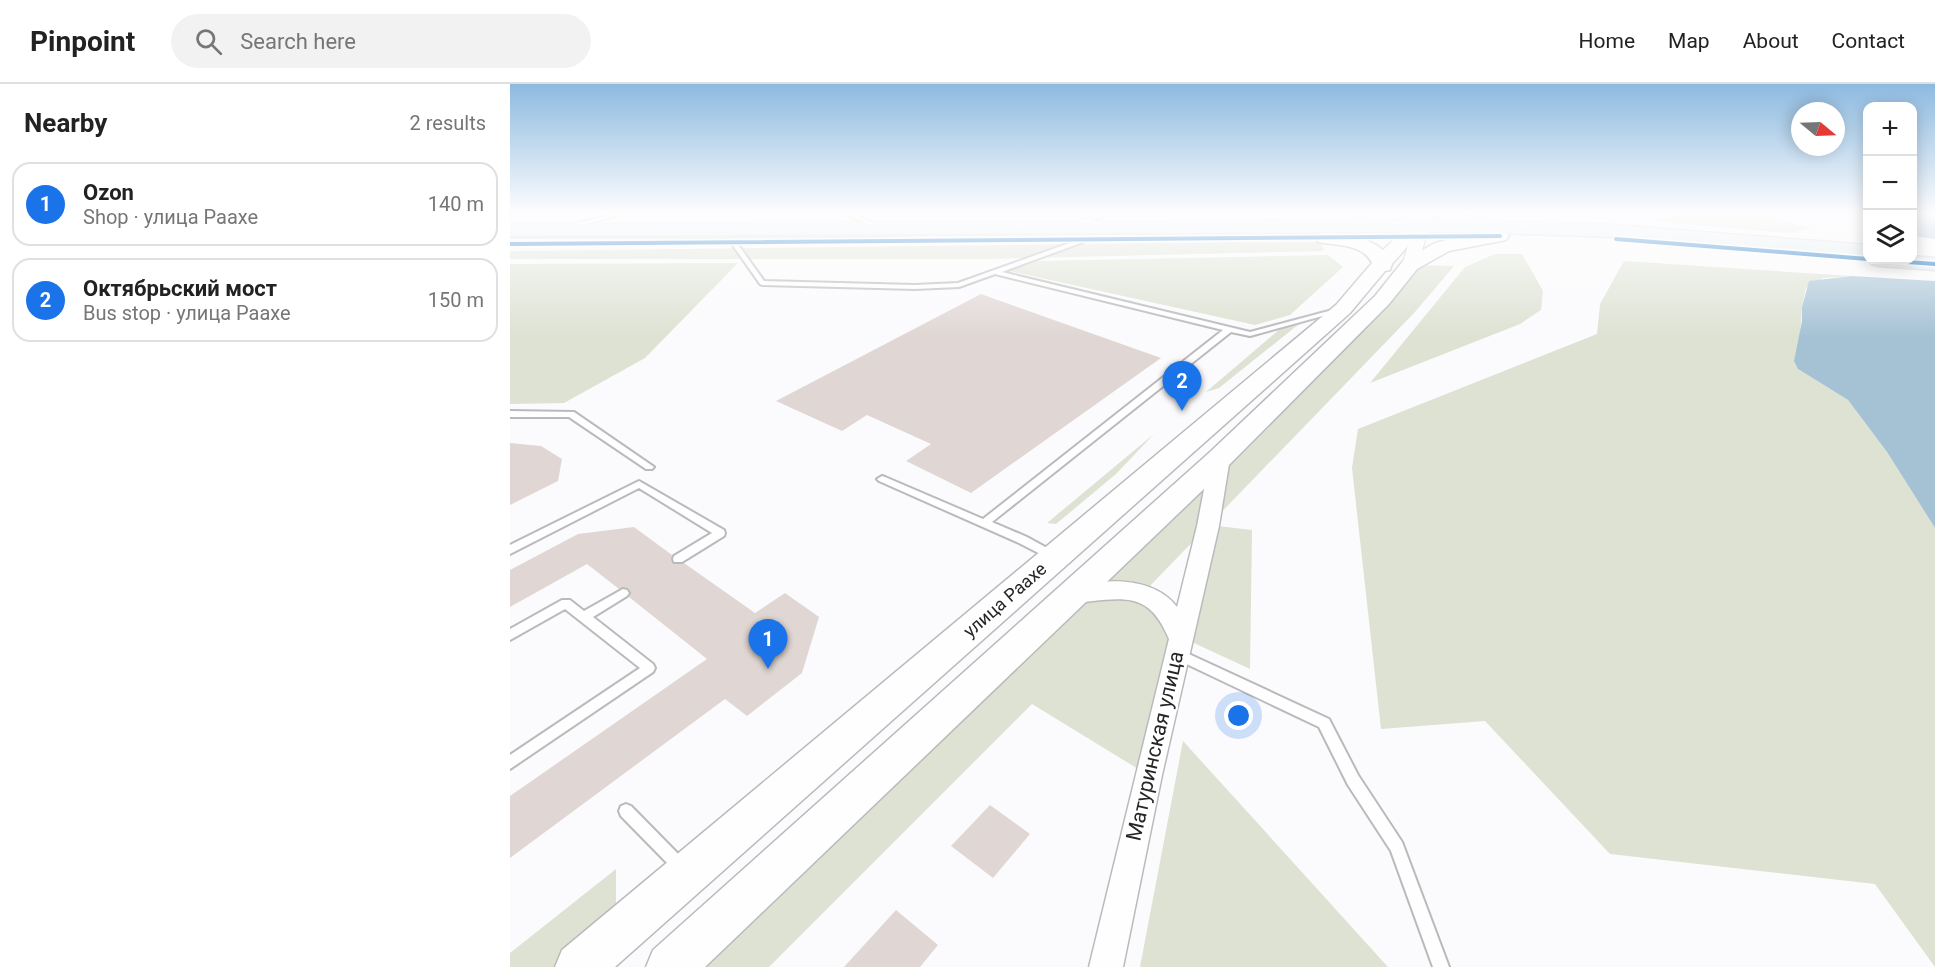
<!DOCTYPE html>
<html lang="en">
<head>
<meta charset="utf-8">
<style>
  :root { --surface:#fff; --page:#f2f2f2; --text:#222; --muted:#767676; --line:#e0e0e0; --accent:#1a73e8 }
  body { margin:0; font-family:Roboto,sans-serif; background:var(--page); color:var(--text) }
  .controls { position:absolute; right:18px; top:18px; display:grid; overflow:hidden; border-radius:12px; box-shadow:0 3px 15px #0003 }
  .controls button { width:54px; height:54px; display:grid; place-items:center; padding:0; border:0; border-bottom:2px solid var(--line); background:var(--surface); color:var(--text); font:30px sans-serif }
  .compass { position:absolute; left:1281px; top:18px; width:54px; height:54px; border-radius:50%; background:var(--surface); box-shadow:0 3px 15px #0003; rotate:109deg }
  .you { position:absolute; left:729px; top:632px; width:21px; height:21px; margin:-15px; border:4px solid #fff; border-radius:50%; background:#1a73e8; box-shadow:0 0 0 9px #1a73e833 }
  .badge { display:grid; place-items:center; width:39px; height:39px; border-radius:50%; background:var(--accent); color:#fff; font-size:20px; font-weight:700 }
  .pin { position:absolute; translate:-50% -50px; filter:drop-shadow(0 2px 3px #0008) }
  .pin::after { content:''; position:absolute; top:32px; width:21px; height:18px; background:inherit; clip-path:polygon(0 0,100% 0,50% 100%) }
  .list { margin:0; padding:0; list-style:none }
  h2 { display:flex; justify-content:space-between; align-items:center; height:78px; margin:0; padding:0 24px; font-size:26px }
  h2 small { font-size:20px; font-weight:400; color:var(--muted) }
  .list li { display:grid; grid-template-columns:39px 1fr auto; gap:18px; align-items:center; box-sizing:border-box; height:84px; margin:0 12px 12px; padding:0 12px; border:2px solid var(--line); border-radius:18px }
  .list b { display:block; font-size:22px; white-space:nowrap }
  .list p { margin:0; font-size:20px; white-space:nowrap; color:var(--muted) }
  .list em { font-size:20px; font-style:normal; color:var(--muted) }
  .icon { flex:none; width:33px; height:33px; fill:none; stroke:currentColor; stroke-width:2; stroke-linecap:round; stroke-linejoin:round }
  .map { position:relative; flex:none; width:1425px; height:883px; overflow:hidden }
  header { display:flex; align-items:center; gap:36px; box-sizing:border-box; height:84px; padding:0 30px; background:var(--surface); border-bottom:2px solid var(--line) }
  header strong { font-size:28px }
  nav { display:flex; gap:33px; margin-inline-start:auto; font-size:21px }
  .search { width:420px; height:54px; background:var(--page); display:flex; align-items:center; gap:15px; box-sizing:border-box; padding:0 21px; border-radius:33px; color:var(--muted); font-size:22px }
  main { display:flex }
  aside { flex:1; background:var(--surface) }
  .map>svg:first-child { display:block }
  .green { fill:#dde2d2; fill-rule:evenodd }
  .water { fill:#a5c2d5 }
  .building { fill:#e0d7d4 }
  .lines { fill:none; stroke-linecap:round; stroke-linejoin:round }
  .service-casing { stroke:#bababd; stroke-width:4 }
  .minor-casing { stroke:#bababd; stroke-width:3 }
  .tertiary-casing { stroke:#bababd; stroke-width:2 }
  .secondary-casing { stroke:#bababd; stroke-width:3 }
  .primary-casing { stroke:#d6d6d8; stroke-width:3 }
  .service { fill:#fefeff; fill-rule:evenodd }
  .minor { fill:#fefeff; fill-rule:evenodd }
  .tertiary { fill:#fefeff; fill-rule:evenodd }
  .secondary { fill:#fefeff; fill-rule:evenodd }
  .primary { fill:#e2edef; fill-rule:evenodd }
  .bus-1-casing { stroke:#fff; stroke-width:7 }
  .bus-1 { stroke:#0065bd; stroke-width:4 }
  .labels { text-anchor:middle; stroke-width:4.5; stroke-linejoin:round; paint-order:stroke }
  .street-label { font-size:18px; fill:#262629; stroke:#fff }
  .near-street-label { font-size:21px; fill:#262629; stroke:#fff }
</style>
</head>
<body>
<header>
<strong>Pinpoint</strong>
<div class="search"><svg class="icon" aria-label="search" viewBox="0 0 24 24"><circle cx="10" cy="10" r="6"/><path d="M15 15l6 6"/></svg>Search here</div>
<nav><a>Home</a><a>Map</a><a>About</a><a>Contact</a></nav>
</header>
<main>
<aside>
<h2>Nearby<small>2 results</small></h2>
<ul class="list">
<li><span class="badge">1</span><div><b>Ozon</b><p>Shop · улица Раахе</p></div><em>140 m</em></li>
<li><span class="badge">2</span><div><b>Октябрьский мост</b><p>Bus stop · улица Раахе</p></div><em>150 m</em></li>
</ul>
</aside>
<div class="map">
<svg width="1425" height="883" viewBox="0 0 1425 883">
  <rect width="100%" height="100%" fill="#fbfbfd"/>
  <path class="green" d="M1160 129H1244L1301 144 1280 149 1141 137Z
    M791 146 792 149 411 152 349 155H0V149Z
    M735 158H811L814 167 472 175H0V167Z
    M985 170H1012L1033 207 1031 226 1010 240 860 299 955 183Z
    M818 171 833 183 780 231 745 241 499 187 529 177Z
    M1114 177 1342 192 1313 194 1296 204 1292 223 1288 285 1338 316 1377 368 1425 444V883L1365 800 1100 770 975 637 871 645 842 384 848 345 1087 250 1090 220Z
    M228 179 135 274 54 319 0 320V180Z
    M900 181 944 182 905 228 699 441 742 446 740 585 671 553 638 691 522 620 259 883H160ZM697 443 665 533 633 509Z
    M789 240 709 304 696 308 771 244Z
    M644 350 606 390 546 440 537 439Z
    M673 657 878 883H630Z
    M106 785V852L69 883H0V869Z"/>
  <path class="water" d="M1403 129H1425V155L1403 152Z
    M1342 192 1425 197V444L1377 368 1338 316 1288 285 1284 277 1292 237V223L1299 197Z"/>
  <path class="building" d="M471 210 651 274 461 409 396 377 421 360 357 331 332 347 266 317Z
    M0 359 31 362 52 375 48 397 0 421Z
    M124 443 162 471 163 480 174 479 245 529 275 509 309 533 292 589 237 632 215 615 0 774V712L197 575 119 513V505H109L77 480 0 523V486L68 450Z
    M480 721 520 750 483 794 441 762Z
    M386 826 428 861 410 883H334Z"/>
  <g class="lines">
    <defs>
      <path id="service" d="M107 129H117L56 145 53 143Z
        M332 129H340L373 143 368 144Z
        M593 129H601L567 142 562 141Z
        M571 155 574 157 573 158 492 188 740 248 830 224 834 226 740 252 721 248 482 438 517 453 548 470 549 473 548 476 544 477 509 459 369 397 367 395 372 392 375 393 473 435 713 246 485 190 449 203 405 205 252 201 250 200 222 160 227 159 254 197 405 201 448 199Z
        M0 327 64 328 144 383 142 385H136L59 333H0Z
        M129 397 214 446 215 449 214 452 172 478H164L163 475 164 472 202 449 129 404 0 470V461Z
        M113 505 117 506 119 509 117 512 83 533 143 580 145 584 143 588 0 685V671L130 584 55 525 0 556V545L52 516H60L74 527Z
        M668 565 819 635 848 691 892 758 939 883H923L881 767 838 701 809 643 664 574 662 570 664 566Z
        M116 720 121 722 176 778 179 783 176 788 171 791 166 788 111 732 109 727 111 722Z"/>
      <path id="minor" d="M710 368 720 374 709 442 652 691 613 883H579L659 555C642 515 624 512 583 517 573 518 565 520 555 517L551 511 555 505C589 494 643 491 667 523L687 442 700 374Z"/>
      <path id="tertiary" d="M872 129H896L894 132 839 146 832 142 834 139Z
        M908 129C923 129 981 131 990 140 980 151 935 137 922 132L908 181 900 186 892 181Z"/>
      <path id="secondary" d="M912 137 918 138 921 142 918 146 898 162 882 180 880 186 875 187 840 229 105 883H45L52 866 826 221 862 179C852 159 826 162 808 158L805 154 808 150C826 146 859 153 873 166L895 145Z
        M990 147 996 148 999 152 996 156 939 167 907 185 879 220 720 380 195 883H136L143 866 700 368 865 212 893 177 925 159 957 151Z"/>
      <path id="primary" d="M957 136 1103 141 1358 161V173L1103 153 957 148 0 152V140Z
        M1402 172 1425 174V186L1369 182 1362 180 1359 176H1402Z"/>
    </defs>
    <use href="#service" class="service-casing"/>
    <use href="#minor" class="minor-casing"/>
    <use href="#tertiary" class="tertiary-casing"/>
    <use href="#secondary" class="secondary-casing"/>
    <use href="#primary" class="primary-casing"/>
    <use href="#service" class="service"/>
    <use href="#minor" class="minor"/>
    <use href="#tertiary" class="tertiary"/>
    <use href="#secondary" class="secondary"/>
    <use href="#primary" class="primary"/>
    <defs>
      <path id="bus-1" d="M1106 155 1358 175
        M0 160 990 152
        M1369 176 1425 180"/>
    </defs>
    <use href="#bus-1" class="bus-1-casing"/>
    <use href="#bus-1" class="bus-1"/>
  </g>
  <linearGradient id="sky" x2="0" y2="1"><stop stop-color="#8dbae0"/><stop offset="0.51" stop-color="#fdfdfe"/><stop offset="1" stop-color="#fdfdfe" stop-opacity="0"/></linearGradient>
  <rect width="1425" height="253" fill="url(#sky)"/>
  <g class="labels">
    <g class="street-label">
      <text transform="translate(495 516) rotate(-41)" y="6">улица Раахе</text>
    </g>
    <g class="near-street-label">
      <text transform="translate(645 662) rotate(-77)" y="7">Матуринская улица</text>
    </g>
  </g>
</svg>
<div class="controls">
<button>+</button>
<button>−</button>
<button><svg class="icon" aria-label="layers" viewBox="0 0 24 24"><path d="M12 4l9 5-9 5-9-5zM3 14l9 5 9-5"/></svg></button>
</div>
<svg class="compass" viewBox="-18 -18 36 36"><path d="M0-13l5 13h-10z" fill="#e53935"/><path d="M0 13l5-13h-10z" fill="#767676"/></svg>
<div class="you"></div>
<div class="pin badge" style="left:258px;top:585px">1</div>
<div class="pin badge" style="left:672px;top:327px">2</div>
</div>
</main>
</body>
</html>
